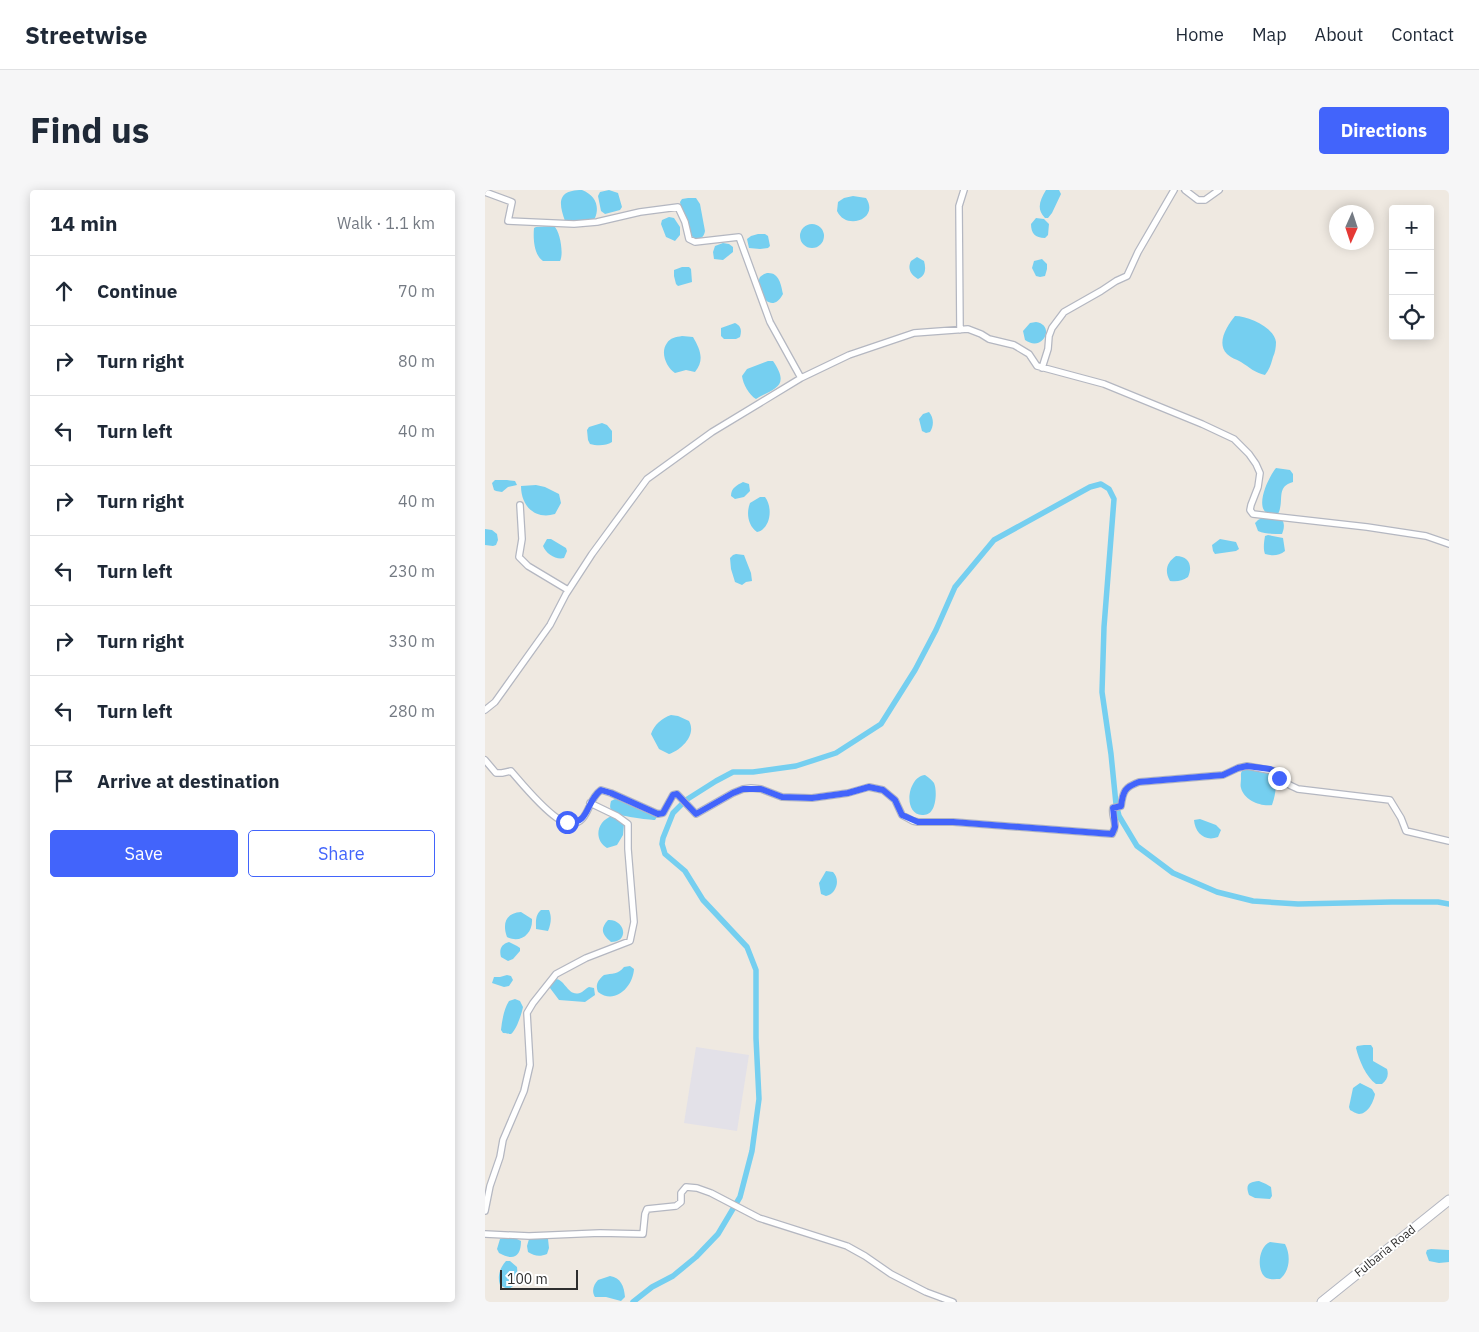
<!DOCTYPE html>
<html lang="en">
<head>
<meta charset="utf-8">
<style>
  :root { --surface:#fff; --page:#f6f6f7; --text:#1f2937; --muted:#747a83; --line:#e0e1e3; --accent:#4264fb }
  body { margin:0; font-family:"IBM Plex Sans",sans-serif; background:var(--page); color:var(--text) }
  .controls { position:absolute; right:15px; top:15px; display:grid; overflow:hidden; border-radius:5px; box-shadow:0 2px 12px #0003 }
  .controls button { width:45px; height:45px; display:grid; place-items:center; padding:0; border:0; border-bottom:1px solid var(--line); background:var(--surface); color:var(--text); font:25px sans-serif }
  .compass { position:absolute; left:844px; top:15px; width:45px; height:45px; border-radius:50%; background:var(--surface); box-shadow:0 2px 12px #0003; rotate:183deg }
  .scale { position:absolute; left:15px; bottom:12px; width:78px; box-sizing:border-box; padding-left:5px; border:2px solid #2e2e2e; border-top:0; font-size:14px; line-height:18px; white-space:nowrap; color:#2e2e2e; -webkit-text-stroke:4px #fff; paint-order:stroke }
  .stop { position:absolute; width:15px; height:15px; margin:-11px; border:4px solid #4264fb; border-radius:50%; background:#fff }
  .stop.end { background:#4264fb; border-color:#fff; box-shadow:0 1px 5px #0008 }
  .list { margin:0; padding:0; list-style:none }
  h2 { display:flex; justify-content:space-between; align-items:center; height:65px; margin:0; padding:0 20px; font-size:21px }
  h2 small { font-size:16px; font-weight:400; color:var(--muted) }
  .list li { display:grid; grid-template-columns:32px 1fr auto; gap:15px; align-items:center; box-sizing:border-box; height:70px; padding:0 20px; border-top:1px solid var(--line) }
  .list b { display:block; font-size:19px; white-space:nowrap }
  .list em { font-size:16px; font-style:normal; color:var(--muted) }
  .actions { display:flex; gap:10px; padding:15px 20px }
  .actions a { flex:1; padding:11px 0; border:1px solid var(--accent); border-radius:5px; text-align:center; font-size:18px; color:var(--accent) }
  .actions .main { background:var(--accent); color:#fff }
  .icon { flex:none; width:28px; height:28px; fill:none; stroke:currentColor; stroke-width:2; stroke-linecap:round; stroke-linejoin:round }
  .map { position:relative; flex:none; width:964px; height:1112px; overflow:hidden; border-radius:5px }
  header { display:flex; align-items:center; gap:30px; box-sizing:border-box; height:70px; padding:0 25px; background:var(--surface); border-bottom:1px solid var(--line) }
  header strong { font-size:24px }
  nav { display:flex; gap:28px; margin-inline-start:auto; font-size:18px }
  .intro { display:flex; align-items:center; justify-content:space-between; box-sizing:border-box; height:120px; padding:0 30px }
  h1 { margin:0; font-size:35px }
  .button { padding:12px 22px; border-radius:5px; background:var(--accent); color:#fff; font-size:18px; font-weight:700 }
  main { display:flex; gap:30px; padding:0 30px }
  aside { flex:1; background:var(--surface); border-radius:5px; box-shadow:0 2px 12px #0003 }
  .map>svg:first-child { display:block }
  .industrial { fill:#e3e1e8 }
  .water { fill:#75cff0 }
  .lines { fill:none; stroke-linecap:round; stroke-linejoin:round }
  .canal { stroke:#75cff0; stroke-width:5.5 }
  .street-casing { stroke:#b4b7c1; stroke-width:8 }
  .secondary-casing { stroke:#b4b7c1; stroke-width:11 }
  .street { stroke:#fff; stroke-width:5.5 }
  .secondary { stroke:#fff; stroke-width:9 }
  .route { stroke:#4264fb; stroke-width:6 }
  .labels { text-anchor:middle; stroke-width:4; stroke-linejoin:round; paint-order:stroke }
  .street-label { font-size:12px; fill:#2e2e2e; stroke:#fff }
</style>
</head>
<body>
<header>
<strong>Streetwise</strong>
<nav><a>Home</a><a>Map</a><a>About</a><a>Contact</a></nav>
</header>
<div class="intro"><h1>Find us</h1><a class="button">Directions</a></div>
<main>
<aside>
<h2>14 min<small>Walk · 1.1 km</small></h2>
<ul class="list">
<li><svg class="icon" aria-label="ahead" viewBox="0 0 24 24"><path d="M12 20V5M6 11l6-6 6 6"/></svg><div><b>Continue</b></div><em>70 m</em></li>
<li><svg class="icon" aria-label="right" viewBox="0 0 24 24"><path d="M7 20v-9h11M14 6l5 5-5 5"/></svg><div><b>Turn right</b></div><em>80 m</em></li>
<li><svg class="icon" aria-label="left" viewBox="0 0 24 24"><path d="M17 20v-9H6M10 6l-5 5 5 5"/></svg><div><b>Turn left</b></div><em>40 m</em></li>
<li><svg class="icon" aria-label="right" viewBox="0 0 24 24"><path d="M7 20v-9h11M14 6l5 5-5 5"/></svg><div><b>Turn right</b></div><em>40 m</em></li>
<li><svg class="icon" aria-label="left" viewBox="0 0 24 24"><path d="M17 20v-9H6M10 6l-5 5 5 5"/></svg><div><b>Turn left</b></div><em>230 m</em></li>
<li><svg class="icon" aria-label="right" viewBox="0 0 24 24"><path d="M7 20v-9h11M14 6l5 5-5 5"/></svg><div><b>Turn right</b></div><em>330 m</em></li>
<li><svg class="icon" aria-label="left" viewBox="0 0 24 24"><path d="M17 20v-9H6M10 6l-5 5 5 5"/></svg><div><b>Turn left</b></div><em>280 m</em></li>
<li><svg class="icon" aria-label="arrive" viewBox="0 0 24 24"><path d="M6 21V4h12l-3 4 3 4H6"/></svg><div><b>Arrive at destination</b></div></li>
</ul>
<div class="actions"><a class="main">Save</a><a>Share</a></div>
</aside>
<div class="map">
<svg width="964" height="1112" viewBox="0 0 964 1112">
  <rect width="100%" height="100%" fill="#efe9e1"/>
  <path class="industrial" d="M211 857 264 865 252 941 199 933Z"/>
  <path class="water" d="M97 0C110 5 115 16 110 28L107 30 87 33 80 31C73 12 73 0 97 0Z
    M124 0 133 3 137 17 135 20 120 24 116 21 113 6 115 2Z
    M561 0H574L576 4 567 23 563 28H560C551 19 555 10 561 0Z
    M368 6 381 8C395 29 361 41 352 21L353 12 359 8Z
    M203 8H211L215 14 220 41C219 47 216 49 210 49 201 42 197 24 195 12L197 9Z
    M184 27 189 28 195 37V45L190 51 181 47 176 34 177 30Z
    M551 28 559 29 564 34 563 45 560 48C550 48 546 43 546 34Z
    M315 46a12 12 0 1 1 24 0a12 12 0 1 1-24 0Z
    M69 36C75 41 79 64 75 71H58C49 65 48 49 49 38L51 37Z
    M273 44H280L283 46 285 56 283 58 275 59 264 58 262 49 266 46Z
    M238 53 244 54 248 57V62L238 70 229 69 228 62 230 56Z
    M432 67 439 71C441 78 441 86 433 89 426 85 422 79 426 71Z
    M557 69 562 74V79L560 86 555 87 551 86 547 78 549 71Z
    M197 77H204L206 79 207 92 193 96 191 94 189 86V80Z
    M282 83C294 82 296 94 298 104 285 128 269 98 275 87 277 85 279 84 282 83Z
    M750 126C763 126 789 137 791 152 791 157 790 163 788 167 786 174 785 179 780 185 770 183 764 177 756 172 751 169 746 168 742 164 731 153 742 136 750 126Z
    M551 132C571 135 558 163 540 150L538 141 545 133Z
    M250 133C256 136 257 140 255 147L251 149H239L236 146V138Z
    M197 146 208 147C215 159 220 170 210 182L201 180 190 183C181 177 175 162 182 153 185 148 191 147 197 146Z
    M283 171H288C306 197 289 198 271 209 264 205 258 194 257 186L262 179Z
    M444 222C449 228 449 236 445 242L441 243 437 241 434 229 438 224Z
    M117 233 122 235 127 241V252C121 256 112 256 105 254L103 250 102 240 104 237Z
    M791 278 805 280 808 284V292C790 297 800 311 793 324 764 329 782 289 791 278Z
    M10 290H22L30 291 32 295 23 297 17 302 11 301 9 300 7 293Z
    M258 292 264 294 265 301 259 307 250 309 246 306C246 298 252 295 258 292Z
    M51 295 60 297 74 304 76 313 70 324C50 330 36 316 36 296Z
    M275 307H280C288 317 286 339 272 342 263 336 261 323 265 313Z
    M777 328 797 330C800 333 799 340 797 344 789 344 780 344 773 341L770 333 773 330Z
    M0 339 7 340 12 344 13 350 11 355 8 356 0 355Z
    M783 345 798 348 800 361C794 366 787 366 780 364 778 359 779 352 780 346Z
    M62 349H66L81 358 82 361 79 368C71 370 61 364 58 356Z
    M735 349 751 352 754 359 751 361 730 364 728 361 727 355Z
    M251 364 259 365 266 383 267 391 261 392 257 395 250 392 246 379 245 368 248 365Z
    M691 366C704 366 708 376 703 387 697 391 692 392 685 391 679 381 682 372 691 366Z
    M186 525 193 526 204 531C212 545 196 560 184 564L174 559 166 544C169 535 177 528 186 525Z
    M760 579C789 578 796 589 787 615 776 617 759 610 756 598 755 595 756 592 756 589 756 583 755 582 760 579Z
    M440 585C444 588 447 590 449 593 452 600 451 614 447 620 445 624 441 625 437 625 417 624 423 586 440 585Z
    M130 609 148 614 171 625 172 627 170 630C164 630 133 626 128 622 124 619 125 615 126 611Z
    M127 626 139 634 138 645 132 655 122 658C108 649 112 631 127 626Z
    M715 629 731 635 736 640 733 647C720 652 710 643 709 630Z
    M341 681 348 682C356 690 351 704 341 706L336 704 334 693Z
    M56 720H64C67 727 66 734 63 741L51 739C51 732 50 725 56 720Z
    M36 722 47 729C48 743 36 754 22 747 17 733 21 723 36 722Z
    M123 730C140 729 145 752 126 752 118 745 114 740 123 730Z
    M24 752 32 756 35 758V761L28 769 23 771 16 767C14 760 16 754 24 752Z
    M145 776 149 779C148 797 130 815 113 802 110 795 113 790 119 785 127 783 133 785 139 777Z
    M22 785 26 786 28 790 24 796 19 797 7 793 9 787H15Z
    M70 789C81 789 83 809 97 802 100 800 101 798 104 797L109 798 110 805 100 812 74 810 65 798V796Z
    M30 809 35 811 38 817C37 823 31 841 26 844 25 844 19 843 18 843L16 840C17 830 19 819 24 811Z
    M879 855H886L888 858V871L902 879C904 885 902 890 897 894H891C881 887 874 870 871 858L872 856Z
    M875 893 887 899 890 904C889 911 883 924 874 924 872 924 867 921 865 920L864 917 868 898Z
    M774 991 781 994 786 997 787 1006 785 1009 770 1008 764 1005C760 994 764 992 774 991Z
    M23 1047 30 1048 36 1051C36 1067 28 1071 14 1063L12 1059 15 1049Z
    M53 1047 63 1049 64 1058 62 1064C55 1067 49 1066 43 1062L42 1056 44 1049Z
    M785 1052 800 1054C806 1065 805 1081 795 1089 790 1089 784 1090 780 1087 771 1079 774 1056 785 1052Z
    M946 1059 964 1060V1072L954 1073 944 1071 941 1063 942 1060Z
    M21 1071H25L32 1077C33 1087 33 1096 22 1099L15 1095C12 1086 15 1078 21 1071Z
    M125 1086C136 1088 139 1096 140 1107L136 1111 121 1107H110C106 1101 109 1094 113 1090Z"/>
  <g class="lines">
    <path class="canal" d="M201 610 231 591 248 582H268L311 576 351 563 396 534 430 480 451 440 470 397 509 350 605 297 616 294 624 299 629 309 619 437 617 502 626 564 631 614 634 626 652 656 688 683 732 702 768 711 813 714 907 712H953L964 714
      M148 1112 167 1097 188 1086 211 1067 233 1044 255 1007 267 961 274 909 271 848V780L262 757 218 710 200 681 180 664 177 654 178 648 188 623 197 614"/>
    <defs>
      <path id="street" d="M700 0 713 10H720L734 0
        M0 2 27 12 23 31 89 34 112 32 155 22 193 17 200 32 204 49 210 52 254 47 285 132 316 188 364 165 429 143 483 139 496 144 504 149 529 155 544 164 552 176 619 194 717 234 749 249 764 264 771 274 775 283 773 297 766 315 765 320 768 324 882 337 941 346 964 354
        M475 140 474 16 479 0
        M557 178 563 159 564 146 567 138 579 122 616 101 631 91 642 86 653 62 689 0
        M35 315 37 349 34 367 43 376 83 400
        M0 520 10 512 65 435 81 404 107 364 162 289 227 242 316 188
        M0 570 11 583H17L26 581C39 596 55 616 72 628 78 633 91 636 97 629 105 620 105 608 116 600L126 603 173 624 178 623 188 605 192 604 211 624 248 603 258 599 266 598 276 599 297 607 327 608 363 603 384 597 398 600 410 610 417 625 428 631 433 632H468L627 644C634 633 626 628 628 618L636 616C638 601 640 597 654 592L738 585 753 578 762 576 789 581C795 590 803 595 813 599L905 610 916 628 921 641 964 651
        M0 1021 5 996 15 967 18 950 39 901 45 875 42 823 48 813 71 784 101 768 145 751 149 732 143 659V634L132 626 105 613
        M0 1044 44 1046 115 1043 158 1044 160 1024 162 1019 191 1016 196 1012V1003L201 997 212 998 226 1003 274 1028 362 1056 380 1066 406 1084 441 1102 468 1112"/>
      <path id="secondary" d="M837 1112 964 1010"/>
    </defs>
    <use href="#street" class="street-casing"/>
    <use href="#secondary" class="secondary-casing"/>
    <use href="#street" class="street"/>
    <use href="#secondary" class="secondary"/>
  </g>
  <g class="lines">
    <path class="route" d="M82 632C105 635 100 612 116 600L126 603 173 624 178 623 188 605 192 604 211 624 248 603 258 599H276L297 607 327 608 363 603 384 597 398 600 410 610 417 625 433 632H468L627 644 630 637 628 618 636 616C638 601 640 597 654 592L738 585 753 578 762 576 785 579 789 581 794 588"/>
  </g>
  <g class="labels">
    <g class="street-label">
      <text transform="translate(900 1061) rotate(-39)" y="4">Fulbaria Road</text>
    </g>
  </g>
</svg>
<div class="controls">
<button>+</button>
<button>−</button>
<button><svg class="icon" aria-label="locate" viewBox="0 0 24 24"><circle cx="12" cy="12" r="6"/><path d="M12 2v4M12 18v4M2 12h4M18 12h4"/></svg></button>
</div>
<svg class="compass" viewBox="-18 -18 36 36"><path d="M0-13l5 13h-10z" fill="#e53935"/><path d="M0 13l5-13h-10z" fill="#747a83"/></svg>
<div class="scale">100 m</div>
<div class="stop" style="left:82px;top:632px"></div>
<div class="stop end" style="left:794px;top:588px"></div>
</div>
</main>
</body>
</html>
